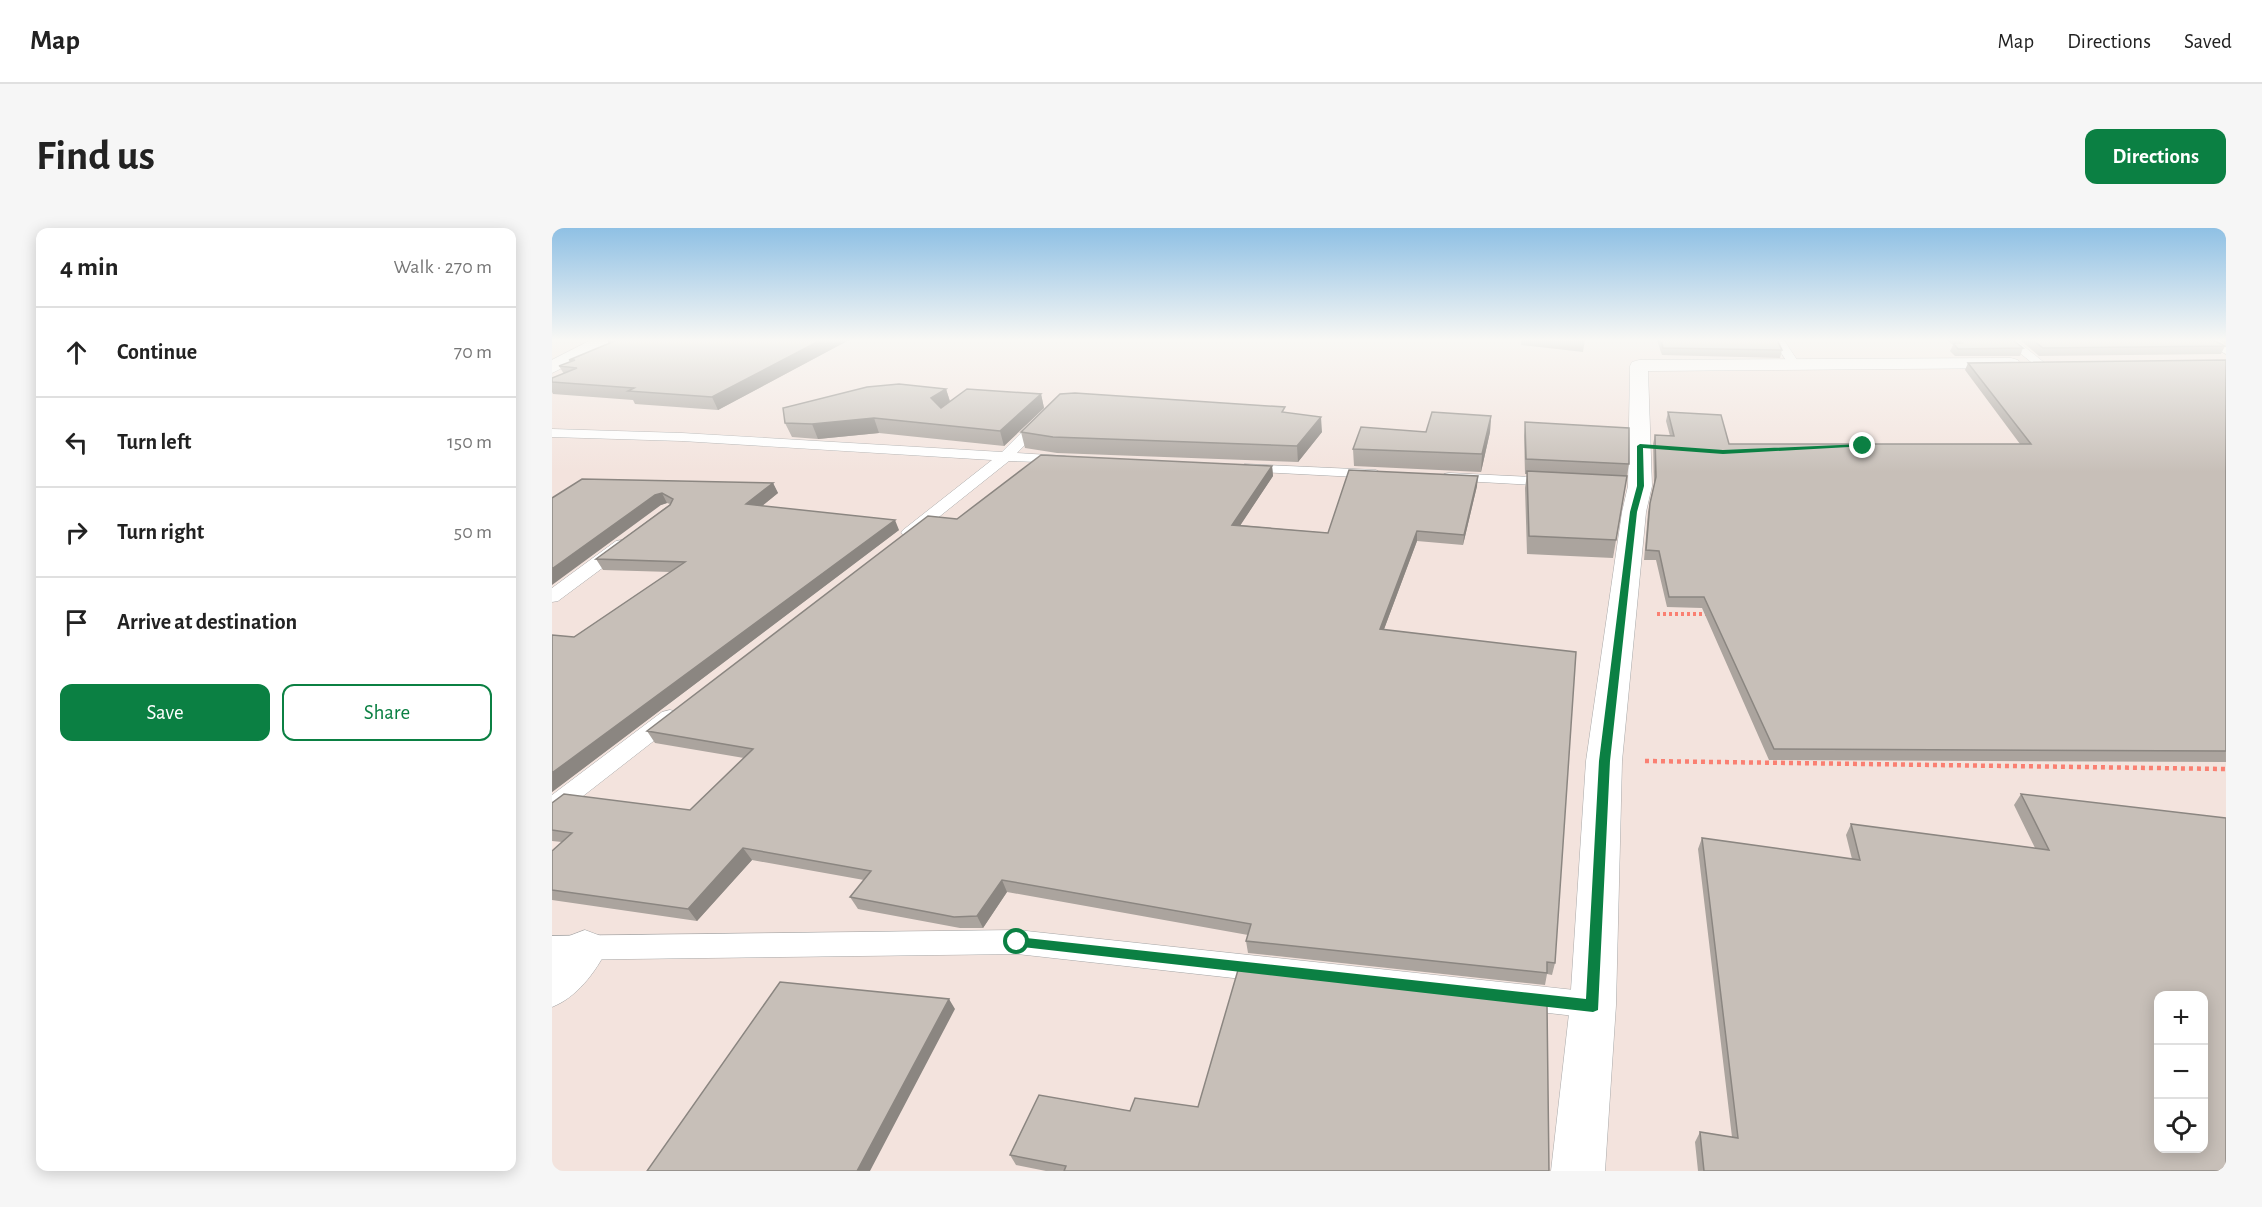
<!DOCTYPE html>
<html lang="en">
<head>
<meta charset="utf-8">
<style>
  :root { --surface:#fff; --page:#f6f6f6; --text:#222; --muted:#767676; --line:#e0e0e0; --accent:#0b8043 }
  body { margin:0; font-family:"Alegreya Sans",sans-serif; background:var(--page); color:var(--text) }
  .controls { position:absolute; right:18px; bottom:18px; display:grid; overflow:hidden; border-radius:12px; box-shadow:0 3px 15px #0003 }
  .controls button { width:54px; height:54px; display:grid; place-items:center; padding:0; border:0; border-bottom:2px solid var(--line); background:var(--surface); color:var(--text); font:30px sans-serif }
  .stop { position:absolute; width:18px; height:18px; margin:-14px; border:4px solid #0b8043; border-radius:50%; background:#fff }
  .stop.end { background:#0b8043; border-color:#fff; box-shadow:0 2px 6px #0008 }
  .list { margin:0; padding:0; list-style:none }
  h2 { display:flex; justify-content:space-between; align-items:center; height:78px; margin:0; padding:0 24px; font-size:26px }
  h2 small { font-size:20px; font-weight:400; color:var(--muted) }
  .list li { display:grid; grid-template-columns:39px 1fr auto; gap:18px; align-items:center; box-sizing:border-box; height:90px; padding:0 24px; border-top:2px solid var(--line) }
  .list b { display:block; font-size:22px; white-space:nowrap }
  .list em { font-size:20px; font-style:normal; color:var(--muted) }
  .actions { display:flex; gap:12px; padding:18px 24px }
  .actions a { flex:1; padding:14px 0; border:2px solid var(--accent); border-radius:12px; text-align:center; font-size:21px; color:var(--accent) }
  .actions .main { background:var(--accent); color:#fff }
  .icon { flex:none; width:33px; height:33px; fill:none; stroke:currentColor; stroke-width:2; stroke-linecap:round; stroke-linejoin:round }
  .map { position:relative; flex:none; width:1674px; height:943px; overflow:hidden; border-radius:12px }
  header { display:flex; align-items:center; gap:36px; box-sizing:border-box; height:84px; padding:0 30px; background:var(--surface); border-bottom:2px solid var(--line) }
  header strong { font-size:28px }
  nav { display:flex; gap:33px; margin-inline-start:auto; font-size:21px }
  .intro { display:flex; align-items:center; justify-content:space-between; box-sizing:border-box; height:144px; padding:0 36px }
  h1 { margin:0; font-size:42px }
  .button { padding:15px 27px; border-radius:12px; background:var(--accent); color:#fff; font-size:21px; font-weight:700 }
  main { display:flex; gap:36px; padding:0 36px }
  aside { flex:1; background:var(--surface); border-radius:12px; box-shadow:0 3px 15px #0003 }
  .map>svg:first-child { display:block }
  .military { fill:#f3e3dd; fill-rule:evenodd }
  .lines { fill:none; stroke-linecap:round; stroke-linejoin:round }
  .lane-casing { stroke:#a9a9a9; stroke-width:1 }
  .street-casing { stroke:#a9a9a9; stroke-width:1 }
  .path-far1 { stroke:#fa8072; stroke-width:4; stroke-dasharray:3 3; stroke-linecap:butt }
  .path { stroke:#fa8072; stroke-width:4.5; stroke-dasharray:4 4; stroke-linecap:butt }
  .lane { fill:#fff; fill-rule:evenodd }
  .street { fill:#fff; fill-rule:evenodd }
  .wall { fill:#aba49e }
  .shaded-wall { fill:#8b8681 }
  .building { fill:#c7bfb8; stroke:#8b8681; stroke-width:1.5; fill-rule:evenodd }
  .route { fill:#0b8043 }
</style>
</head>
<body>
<header>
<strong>Map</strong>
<nav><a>Map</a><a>Directions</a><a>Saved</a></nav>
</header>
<div class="intro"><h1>Find us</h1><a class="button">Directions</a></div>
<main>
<aside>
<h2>4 min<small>Walk · 270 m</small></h2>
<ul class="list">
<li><svg class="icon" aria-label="ahead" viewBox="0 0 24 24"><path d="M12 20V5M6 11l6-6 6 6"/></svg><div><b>Continue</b></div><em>70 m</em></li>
<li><svg class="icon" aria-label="left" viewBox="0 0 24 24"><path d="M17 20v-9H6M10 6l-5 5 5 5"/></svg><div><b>Turn left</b></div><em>150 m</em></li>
<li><svg class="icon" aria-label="right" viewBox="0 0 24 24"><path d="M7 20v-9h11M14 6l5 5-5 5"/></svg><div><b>Turn right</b></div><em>50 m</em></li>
<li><svg class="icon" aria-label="arrive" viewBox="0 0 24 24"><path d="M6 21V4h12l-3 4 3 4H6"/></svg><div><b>Arrive at destination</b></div></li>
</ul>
<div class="actions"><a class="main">Save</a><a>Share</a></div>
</aside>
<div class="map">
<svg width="1674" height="943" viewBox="0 0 1674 943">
  <rect width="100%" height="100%" fill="#f2efe9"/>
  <path class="military" d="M0 112H1674V943H0ZM1606 768H1652V920H1606Z"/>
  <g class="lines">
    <defs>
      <path id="lane" d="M1221 112H1232L1249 138 1247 140H1239Z
        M1452 112H1464L1494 136 1488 140 1484 138Z
        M1648 112H1662L1674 119V126Z
        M490 188 497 192 465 225 512 228 517 229 519 232 517 235 457 233 363 308 357 310 349 305 351 302 440 232 130 213 0 209V201L130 205 450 224 485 189Z
        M693 236 824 242 831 246 824 250 688 243 686 240Z
        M897 245 1001 250 1008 254 1001 258 892 252 890 249 892 246Z
        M70 312 76 313 78 317 76 321 6 373 0 374V360L64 313Z
        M118 482 126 484 129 489 126 494 8 586 0 589V567L110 484Z
        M465 702 1041 764 1051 768 1056 777 1051 786 1041 790 465 726 0 732V708Z"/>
      <path id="street" d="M39 112H62L59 116 0 145V132Z
        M1459 130 1466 132 1468 136 1466 140 1096 143 1100 258 1094 284 1070 533 1064 777 1053 943H999L1018 777 1034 533 1070 284 1076 258 1078 138 1080 134 1087 132Z
        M33 702 49 708 55 721C44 744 24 770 0 779V727L17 708Z"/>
    </defs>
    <use href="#lane" class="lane-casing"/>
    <use href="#street" class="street-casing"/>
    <path class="path-far1" d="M1105 386H1157"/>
    <path class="path" d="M1093 533 1674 541"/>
    <use href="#lane" class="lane"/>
    <use href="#street" class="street"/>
  </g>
  <path class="wall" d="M55 112H297L166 182 83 176 81 172 1 166 0 164V150L12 146 7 138 18 134 17 132 57 116Z
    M969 112H1033L1031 124 969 117Z
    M1105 112H1225L1230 122 1228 130 1110 127Z
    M1395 112H1461L1471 120 1468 128H1403L1398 123 1401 117Z
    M1468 112H1662L1673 118 1669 126 1487 128Z
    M1666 112H1674V117Z
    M1674 132V534L1217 532 1150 380 1115 379 1104 332H1092L1096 284 1102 257 1101 216 1103 207 1118 208 1114 193 1116 184 1177 216H1468L1413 142 1416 135Z
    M394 161 398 173 489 166 492 180 452 218 327 205 266 211 240 209 233 195Z
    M733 184 770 204 746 234 505 225 473 220 469 204Z
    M939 188 938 204 929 244 802 238 801 221Z
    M973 194 1077 236 1061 330 975 326 973 260 975 246H973L972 208Z
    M720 238 721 248 688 297 776 305 925 258 911 317 865 313 832 401 1003 735 1000 747 995 746 993 757 696 725 694 713 696 707 455 664 431 700H408L306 681 298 669 312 652 200 632 145 693 0 672V623L10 614 0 613V575L138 582 192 530 103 515 95 503 405 291Z
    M221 255 226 265 210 278 347 302 0 564V407L22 409 119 344 51 342 44 331 118 276 115 275 109 277 0 270Z
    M1469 566 1674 943H1146L1143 914 1148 904 1180 909 1146 621 1150 610 1300 631 1294 607 1299 596 1483 620 1462 577Z
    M578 883 997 943H494L464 937 458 927Z"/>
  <path class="shaded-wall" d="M269 112H297L166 182 160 169Z
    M394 161 398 174 384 184 379 170Z
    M489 166 492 180 452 218 448 203Z
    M939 188 938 204 929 244 930 226Z
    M769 189 770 204 746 234 745 218Z
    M322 190 327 205 266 211 260 196Z
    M720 238 721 248 682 307 680 297Z
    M926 248 925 258 911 317 912 307Z
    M221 255 226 265 199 287 194 276Z
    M110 265 115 275 109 277 0 357V341L103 267Z
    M343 292 347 302 0 564V545Z
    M865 303V313L828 412V401Z
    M191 620 200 632 145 693 136 681Z
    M450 652 455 664 431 700 425 688Z
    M397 771 403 781 318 943H305Z"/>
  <path class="building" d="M65 112H269L160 169 76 163 82 160 0 154V150L25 140 7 138 23 132H17Z
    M1109 112H1225L1230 122 1111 120Z
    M1406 112H1461L1471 120 1406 121 1401 115H1410Z
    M1481 112H1662L1673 118 1491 120Z
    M1674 132V523L1222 521 1152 369H1117L1107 323 1094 322 1098 275 1104 249 1103 207 1122 208 1116 184 1169 187 1177 216H1479L1416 135Z
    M347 156 394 161 379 170 389 180 415 161 489 166 448 203 322 190 260 196 233 195 231 180 315 159Z
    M523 165 733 179 730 184 769 189 745 218 501 209 469 204 508 166Z
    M880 184 939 188 930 226 801 221 809 199 874 204Z
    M973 194 1077 200V236L974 231Z
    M489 227 720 238 680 297 776 305 797 242 926 248 912 307 865 303 828 401 1024 424 1003 735 995 734V745L694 713 699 696 450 652 425 688 402 689 298 669 319 643 191 620 136 681 0 662V623L20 605 0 602V575L12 566 138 582 201 521 95 503 376 288 405 291Z
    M975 243 1075 248 1064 312 977 308Z
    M30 251 221 255 194 276 343 292 0 545V407L22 409 133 334 44 331 118 277 121 271 110 265 103 267 0 341V270Z
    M1469 566 1674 590V943H1152L1148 904 1186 910 1150 610 1308 632 1299 596 1497 622ZM1606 768H1652V921H1606Z
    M686 742 995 776 997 943H512L514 938 458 927 487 867 578 883 583 870 646 879Z
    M228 754 397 771 305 943H95Z"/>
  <linearGradient id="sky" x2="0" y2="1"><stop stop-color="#8fc0e4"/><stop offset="0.46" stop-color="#f9f8f5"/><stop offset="1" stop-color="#f9f8f5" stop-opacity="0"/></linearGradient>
  <rect width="1674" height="244" fill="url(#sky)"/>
  <path class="route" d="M1088 216 1171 222 1311 216 1315 218 1171 226 1091 220 1092 258 1085 284 1058 533 1046 782 1041 784 461 718 459 714 465 709 1034 771 1047 533 1078 284 1085 258V218Z"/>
</svg>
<div class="controls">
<button>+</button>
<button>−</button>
<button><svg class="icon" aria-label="locate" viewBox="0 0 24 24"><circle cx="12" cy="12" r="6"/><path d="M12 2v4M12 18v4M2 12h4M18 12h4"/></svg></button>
</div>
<div class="stop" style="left:465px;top:714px"></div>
<div class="stop end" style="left:1311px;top:218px"></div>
</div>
</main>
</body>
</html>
